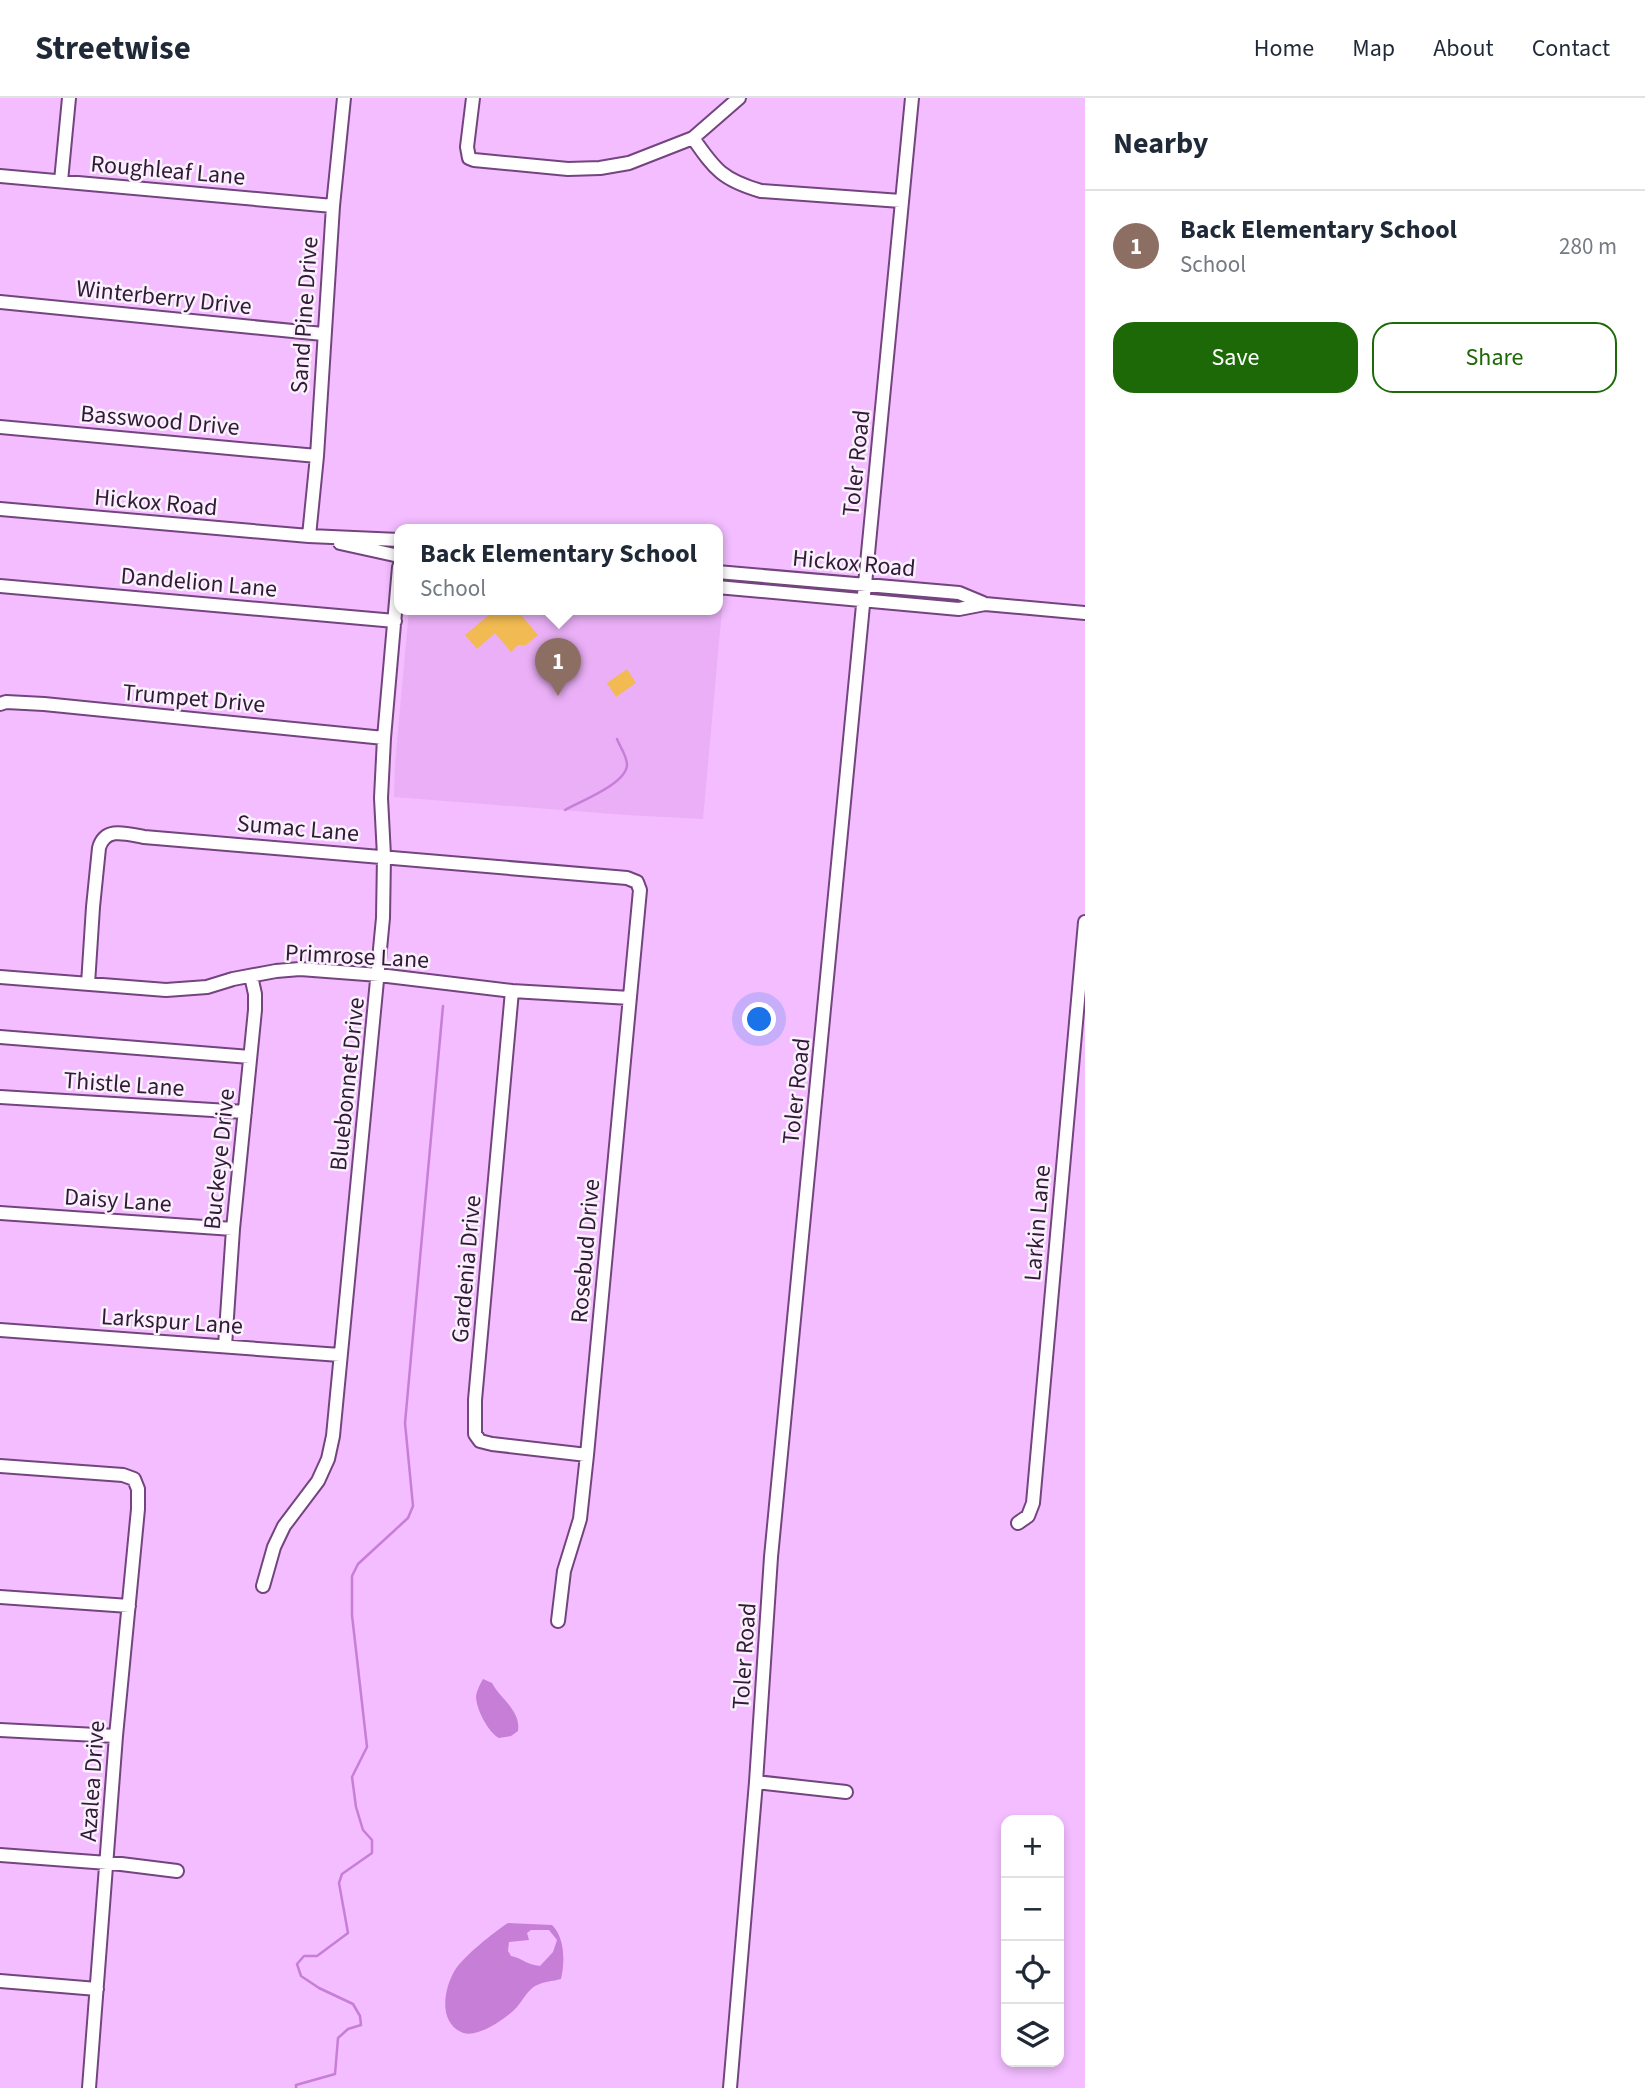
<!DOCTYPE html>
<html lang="en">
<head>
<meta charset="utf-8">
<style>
  :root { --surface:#fff; --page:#f2f2f3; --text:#1f2937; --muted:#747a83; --line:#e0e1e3; --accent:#1e6907 }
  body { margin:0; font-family:"Source Sans 3",sans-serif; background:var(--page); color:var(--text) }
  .controls { position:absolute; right:21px; bottom:21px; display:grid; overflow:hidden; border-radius:14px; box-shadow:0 4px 10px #0003 }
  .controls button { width:63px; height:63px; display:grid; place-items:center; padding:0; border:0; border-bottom:2px solid var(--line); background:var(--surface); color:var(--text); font:35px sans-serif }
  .you { position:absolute; left:760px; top:922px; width:24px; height:24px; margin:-18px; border:5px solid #fff; border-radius:50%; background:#1a73e8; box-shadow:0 0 0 10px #1a73e833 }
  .badge { display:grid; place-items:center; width:46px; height:46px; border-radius:50%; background:var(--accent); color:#fff; font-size:23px; font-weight:700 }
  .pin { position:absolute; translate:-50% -58px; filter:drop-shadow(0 2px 4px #0008) }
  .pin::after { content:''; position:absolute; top:37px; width:24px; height:21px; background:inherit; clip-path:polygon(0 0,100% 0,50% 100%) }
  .popup { position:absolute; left:394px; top:426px; width:329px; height:91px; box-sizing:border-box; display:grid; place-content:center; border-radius:14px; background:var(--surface); filter:drop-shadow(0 2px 5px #0005); font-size:23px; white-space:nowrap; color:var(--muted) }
  .popup b { font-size:26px; color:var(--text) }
  .popup::after { content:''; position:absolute; left:50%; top:100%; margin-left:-14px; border:14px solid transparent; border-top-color:var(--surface) }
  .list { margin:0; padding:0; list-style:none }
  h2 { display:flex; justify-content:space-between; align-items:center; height:91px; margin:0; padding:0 28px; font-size:30px }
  h2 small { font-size:23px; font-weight:400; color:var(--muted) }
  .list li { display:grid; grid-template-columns:46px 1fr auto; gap:21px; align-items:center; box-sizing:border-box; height:112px; padding:0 28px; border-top:2px solid var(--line) }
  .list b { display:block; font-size:26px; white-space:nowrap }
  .list p { margin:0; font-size:23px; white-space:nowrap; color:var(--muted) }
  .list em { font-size:23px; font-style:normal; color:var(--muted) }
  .actions { display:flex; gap:14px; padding:21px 28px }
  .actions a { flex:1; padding:16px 0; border:2px solid var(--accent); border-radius:21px; text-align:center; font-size:24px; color:var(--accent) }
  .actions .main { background:var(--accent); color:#fff }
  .icon { flex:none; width:38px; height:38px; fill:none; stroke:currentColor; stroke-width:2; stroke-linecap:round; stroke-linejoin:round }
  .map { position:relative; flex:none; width:1085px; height:1990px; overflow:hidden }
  header { display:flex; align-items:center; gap:42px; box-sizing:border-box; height:98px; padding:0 35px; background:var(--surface); border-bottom:2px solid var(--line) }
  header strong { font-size:33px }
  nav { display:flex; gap:38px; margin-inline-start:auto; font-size:24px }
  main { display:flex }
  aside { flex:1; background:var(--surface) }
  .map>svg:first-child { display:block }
  .built { fill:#eaaff6 }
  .green { fill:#f1ba53 }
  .water { fill:#c77ed7; fill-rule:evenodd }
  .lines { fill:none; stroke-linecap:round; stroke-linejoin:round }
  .stream { stroke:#c77ed7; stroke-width:2.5 }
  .minor-casing { stroke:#73447e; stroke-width:16 }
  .minor { stroke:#fff; stroke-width:12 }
  .labels { text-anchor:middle; stroke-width:5; stroke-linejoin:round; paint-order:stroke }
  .street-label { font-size:24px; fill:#2f1b33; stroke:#fbf0fe }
</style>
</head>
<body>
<header>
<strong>Streetwise</strong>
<nav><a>Home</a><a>Map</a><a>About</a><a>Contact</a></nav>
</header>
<main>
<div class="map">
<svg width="1085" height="1990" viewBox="0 0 1085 1990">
  <rect width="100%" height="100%" fill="#f3bdff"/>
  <path class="built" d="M717 499 723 500 703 721 626 717 394 699 395 666 409 512H717Z"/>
  <path class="green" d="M495 512H517L538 537 526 547H518L511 554 495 535 477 551 465 537Z
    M627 571 636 585 616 599 607 585Z"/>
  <path class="water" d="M483 1581 492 1585C501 1602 521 1612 518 1633L511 1638 499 1640C488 1634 476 1611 476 1598 477 1592 480 1586 483 1581Z
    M508 1825 552 1827C565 1840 565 1864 561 1881 553 1883 542 1884 535 1888 527 1893 523 1902 517 1909 507 1920 476 1942 461 1934 438 1923 444 1890 455 1872 464 1858 494 1834 508 1825ZM531 1832H549L557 1842 553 1854 540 1868C527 1867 522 1860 511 1858L508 1853 509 1844 529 1842 527 1835Z"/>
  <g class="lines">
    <path class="stream" d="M565 712C581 703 626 686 627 667 627 658 620 649 617 641
      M296 1990V1987L335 1976 338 1940 348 1931 361 1927 360 1918 353 1906 319 1890 301 1878 297 1866 304 1858H317L348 1835 339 1785 342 1776 372 1755V1742L363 1732 356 1709 352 1679 367 1649 352 1517V1478L358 1466 408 1420 413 1408 405 1325 443 908"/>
    <defs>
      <path id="minor" d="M473 0 467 49 469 60 474 62 568 71 600 70 629 65 693 40 739 0
        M693 40C715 72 723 82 761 93L901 103
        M0 78 333 108
        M61 83 69 0
        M0 204 323 236
        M0 329 317 358
        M0 411 309 438 399 442
        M309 438 317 358 333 108 344 0
        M340 445 399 458
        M717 474 959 495 983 505
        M0 488 395 523
        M717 489 959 511 985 506 1085 515
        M0 606 6 604 44 606 384 640
        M0 879 166 892 207 889 233 881 276 873 300 871 379 877 512 893 630 900
        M88 886 93 809 99 750C105 728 127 736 144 739L627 780 637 784 640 792 587 1357 580 1421 564 1473 558 1523
        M512 893 475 1302V1336L480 1343 492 1346 587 1357
        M0 939 250 959
        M0 999 245 1014
        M0 1115 233 1131
        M0 1232 340 1257
        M225 1248 233 1131 255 912V896L251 878
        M0 1368 123 1377 134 1381 138 1391V1411L116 1638 89 1990
        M1018 1425 1028 1418 1033 1405 1085 824
        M263 1488 274 1449 284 1428 318 1383 328 1361 333 1338 383 820 384 758 381 700 384 640 399 469
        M0 1499 129 1508
        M0 1632 116 1638
        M756 1684 846 1694
        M0 1757 121 1766 177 1773
        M0 1883 97 1891
        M730 1990 756 1684 771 1459 912 0"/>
    </defs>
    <use href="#minor" class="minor-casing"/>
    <use href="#minor" class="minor"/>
  </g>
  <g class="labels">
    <g class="street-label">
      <text transform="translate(168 72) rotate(5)" y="8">Roughleaf Lane</text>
      <text transform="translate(164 199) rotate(6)" y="8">Winterberry Drive</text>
      <text transform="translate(304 217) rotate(-86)" y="8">Sand Pine Drive</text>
      <text transform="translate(160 322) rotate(5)" y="8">Basswood Drive</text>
      <text transform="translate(856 365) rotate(-84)" y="8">Toler Road</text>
      <text transform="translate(156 404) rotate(5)" y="8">Hickox Road</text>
      <text transform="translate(854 465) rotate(5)" y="8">Hickox Road</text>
      <text transform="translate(199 484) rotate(5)" y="8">Dandelion Lane</text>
      <text transform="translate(194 600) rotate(5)" y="8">Trumpet Drive</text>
      <text transform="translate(298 730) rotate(5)" y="8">Sumac Lane</text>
      <text transform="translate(357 858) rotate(3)" y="8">Primrose Lane</text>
      <text transform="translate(124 986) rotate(4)" y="8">Thistle Lane</text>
      <text transform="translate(347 986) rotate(-84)" y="8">Bluebonnet Drive</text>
      <text transform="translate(796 993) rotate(-84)" y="8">Toler Road</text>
      <text transform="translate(219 1061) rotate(-84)" y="8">Buckeye Drive</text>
      <text transform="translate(118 1102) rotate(4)" y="8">Daisy Lane</text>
      <text transform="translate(1037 1125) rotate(-85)" y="8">Larkin Lane</text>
      <text transform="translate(585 1153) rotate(-85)" y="8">Rosebud Drive</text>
      <text transform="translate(466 1171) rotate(-85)" y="8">Gardenia Drive</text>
      <text transform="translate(172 1223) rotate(4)" y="8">Larkspur Lane</text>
      <text transform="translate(744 1558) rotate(-86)" y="8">Toler Road</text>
      <text transform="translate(92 1683) rotate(-86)" y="8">Azalea Drive</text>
    </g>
  </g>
</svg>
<div class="controls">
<button>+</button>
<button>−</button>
<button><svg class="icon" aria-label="locate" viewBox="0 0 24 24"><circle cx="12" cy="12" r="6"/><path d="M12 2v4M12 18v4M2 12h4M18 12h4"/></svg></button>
<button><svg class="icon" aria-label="layers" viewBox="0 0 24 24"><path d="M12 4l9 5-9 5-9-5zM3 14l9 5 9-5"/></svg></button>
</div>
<div class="you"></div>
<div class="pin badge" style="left:558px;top:598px;background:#8d6e63">1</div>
<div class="popup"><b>Back Elementary School</b>School</div>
</div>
<aside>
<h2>Nearby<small></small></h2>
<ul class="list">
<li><span class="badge" style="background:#8d6e63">1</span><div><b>Back Elementary School</b><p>School</p></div><em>280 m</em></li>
</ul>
<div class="actions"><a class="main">Save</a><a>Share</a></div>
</aside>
</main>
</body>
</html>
